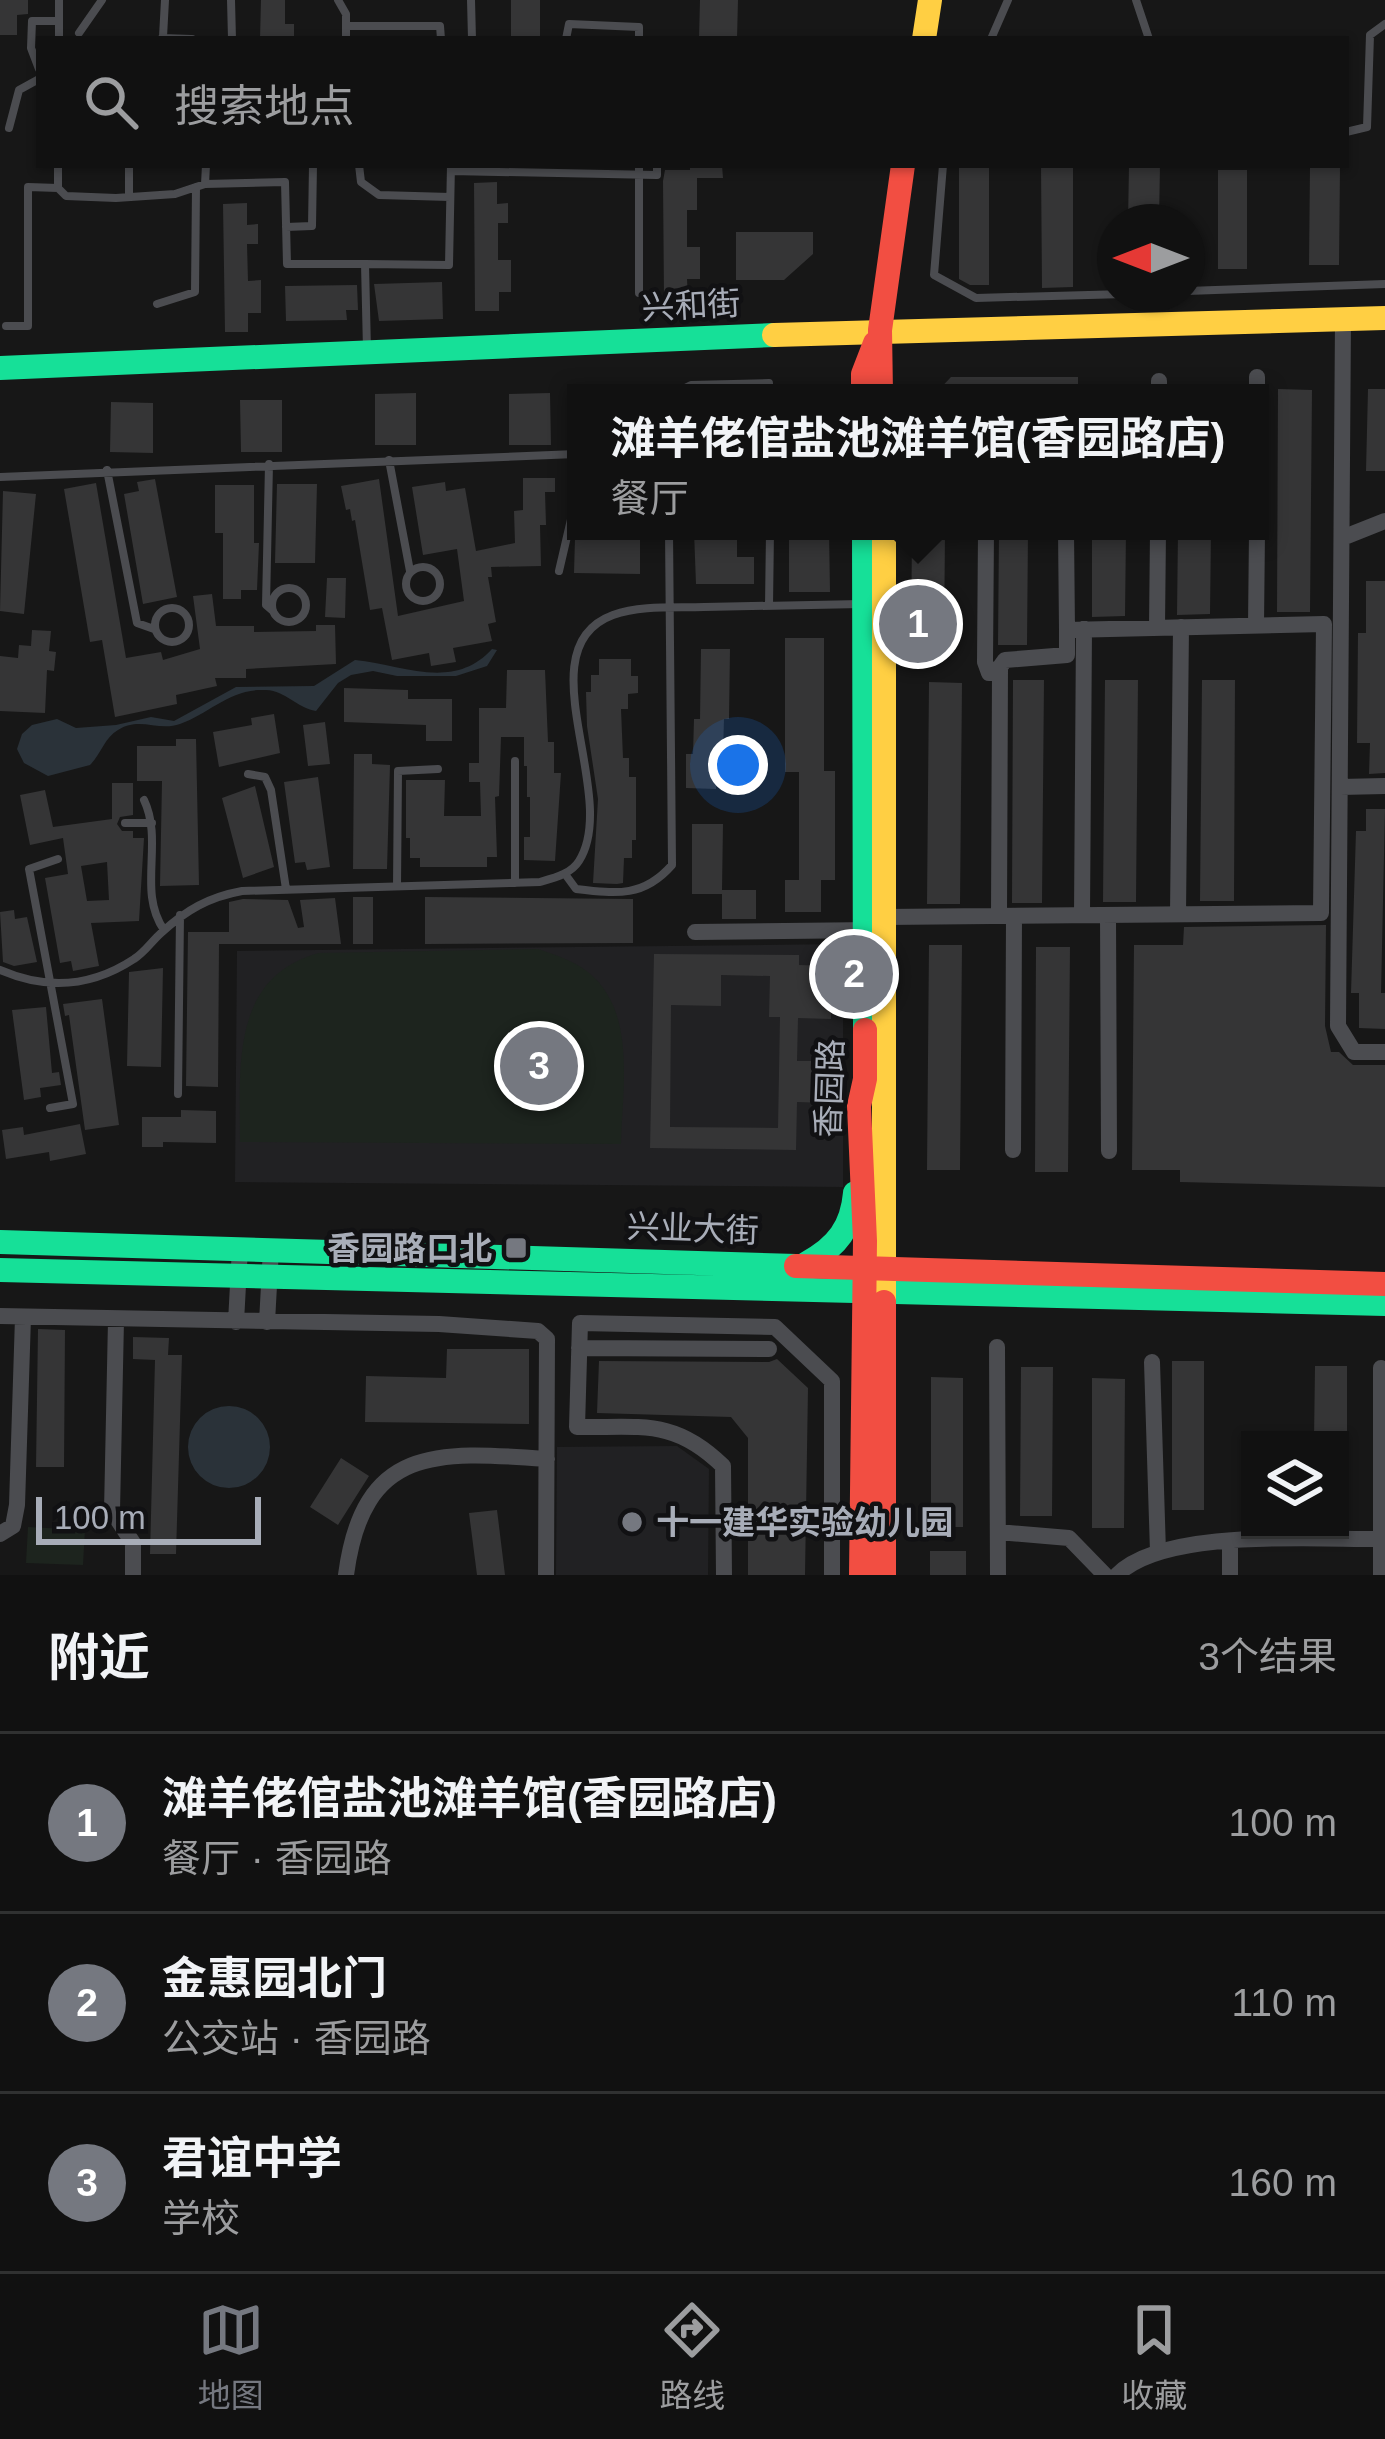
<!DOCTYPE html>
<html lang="zh">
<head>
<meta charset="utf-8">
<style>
  :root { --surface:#111; --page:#1e1f1f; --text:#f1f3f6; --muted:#9c9d9f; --line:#303131; --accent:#757880 }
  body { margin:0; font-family:Arial,"Noto Sans SC",sans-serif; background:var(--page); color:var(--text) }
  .controls { position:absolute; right:36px; bottom:36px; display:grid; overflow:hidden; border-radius:0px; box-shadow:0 3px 9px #0004 }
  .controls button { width:108px; height:108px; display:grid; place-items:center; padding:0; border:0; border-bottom:3px solid var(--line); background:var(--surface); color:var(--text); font:60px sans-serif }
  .compass { position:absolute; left:1097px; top:204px; width:108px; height:108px; border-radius:50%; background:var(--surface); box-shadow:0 3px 9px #0004; rotate:270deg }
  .scale { position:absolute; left:36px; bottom:30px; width:225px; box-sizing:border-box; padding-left:12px; border:6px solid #a8adb8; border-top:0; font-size:33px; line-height:42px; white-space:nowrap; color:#a8adb8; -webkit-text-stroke:9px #111113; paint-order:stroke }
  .you { position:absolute; left:738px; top:765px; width:42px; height:42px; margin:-30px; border:9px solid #fff; border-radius:50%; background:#1a73e8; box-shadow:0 0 0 18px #1a73e833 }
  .badge { display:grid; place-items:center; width:78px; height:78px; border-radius:50%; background:var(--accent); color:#fff; font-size:39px; font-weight:700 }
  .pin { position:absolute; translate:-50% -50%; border:6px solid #fff; box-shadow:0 3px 12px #0006 }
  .popup { position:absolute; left:567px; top:384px; width:702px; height:156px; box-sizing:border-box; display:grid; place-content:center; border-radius:0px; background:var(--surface); filter:drop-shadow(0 3px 9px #0005); font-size:39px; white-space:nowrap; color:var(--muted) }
  .popup b { font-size:45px; color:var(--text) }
  .popup::after { content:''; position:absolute; left:50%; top:100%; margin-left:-24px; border:24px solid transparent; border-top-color:var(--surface) }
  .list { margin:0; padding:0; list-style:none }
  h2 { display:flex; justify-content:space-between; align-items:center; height:156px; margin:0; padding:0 48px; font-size:51px }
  h2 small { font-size:39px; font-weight:400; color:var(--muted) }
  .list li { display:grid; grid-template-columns:78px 1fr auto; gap:36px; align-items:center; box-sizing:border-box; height:180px; padding:0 48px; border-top:3px solid var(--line) }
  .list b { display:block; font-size:45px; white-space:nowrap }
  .list p { margin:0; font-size:39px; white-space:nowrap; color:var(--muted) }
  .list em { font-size:39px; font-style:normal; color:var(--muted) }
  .icon { flex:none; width:66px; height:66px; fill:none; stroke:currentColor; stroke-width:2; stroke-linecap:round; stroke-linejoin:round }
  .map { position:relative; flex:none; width:1385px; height:1575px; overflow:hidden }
  .search { position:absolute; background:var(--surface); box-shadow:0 3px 9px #0004; left:36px; right:36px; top:36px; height:132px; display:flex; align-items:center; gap:30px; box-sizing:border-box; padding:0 42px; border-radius:0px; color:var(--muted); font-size:45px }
  .sheet { height:696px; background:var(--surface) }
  nav { display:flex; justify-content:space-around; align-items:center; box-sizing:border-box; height:168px; border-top:3px solid var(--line); background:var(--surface); font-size:33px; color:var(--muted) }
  nav a { display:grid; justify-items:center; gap:6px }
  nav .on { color:var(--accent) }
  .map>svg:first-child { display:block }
  .built { fill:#212123 }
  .green { fill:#1d241e }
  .water { fill:#2a3239 }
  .building { fill:#353536; fill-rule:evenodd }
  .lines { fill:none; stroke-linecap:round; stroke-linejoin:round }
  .lane { stroke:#4b4c50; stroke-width:8 }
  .street { stroke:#4b4c50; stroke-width:16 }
  .fast { stroke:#16e098; stroke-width:24 }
  .slow { stroke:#ffcf43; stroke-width:24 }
  .jam { stroke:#f24e42; stroke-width:24 }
  .poi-dot { fill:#757880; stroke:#111113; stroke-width:4.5 }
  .labels { text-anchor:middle; stroke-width:9; stroke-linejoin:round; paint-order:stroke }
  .street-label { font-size:33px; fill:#a8adb8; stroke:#111113 }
  .poi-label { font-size:33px; font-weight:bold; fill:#a8adb8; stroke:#111113; text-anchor:end }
</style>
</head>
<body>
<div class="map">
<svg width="1385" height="1575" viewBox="0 0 1385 1575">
  <rect width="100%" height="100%" fill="#171717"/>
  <path class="built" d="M843 944V1187L235 1182 237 951Z
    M677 1446 709 1469 708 1575H556L557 1447Z"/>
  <path class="green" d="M538 949C555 955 575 961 589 973 637 1012 622 1090 621 1144L240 1142C240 1068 230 977 319 953Z
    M28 1527 85 1530 83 1565 26 1563Z"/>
  <path class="water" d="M492 649 497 650 487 666 456 676H397L373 671 351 675 338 683 316 711C297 708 286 691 266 690 231 688 210 713 180 724 158 732 140 716 118 730 105 737 101 754 90 765L48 776 24 763 17 749 22 734 32 725 57 719 76 728 116 725 151 717 174 721 236 687 314 686 355 660C401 664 453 692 492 649Z
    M188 1447a41 41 0 1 1 82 0a41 41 0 1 1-82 0Z"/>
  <path class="building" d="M0 0H28V14L17 15V35H0Z
    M261 0H285V24H294V39H260Z
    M511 0H540V39H511Z
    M700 0H738L737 39H699Z
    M690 165H722L723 178H697V210H687V247H700V279H687L688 298H664L663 181 665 170H690Z
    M959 165H989V285H970L959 279Z
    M1041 165H1073V287L1042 288Z
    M1129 165H1160L1159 222H1128Z
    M1310 167H1340L1339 265H1309Z
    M1218 170H1247V269H1218Z
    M497 182V204L508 203V223H498V260H511V292H499V311H475L474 183Z
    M247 203V225L258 224V244H247L248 281 261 280V313H248V332H225L223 204Z
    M736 232H813V254L784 280H736Z
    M442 282 443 319 379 321 374 284Z
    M357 285 358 310H346L347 320 286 321 285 286Z
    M951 377H1078V393H936Z
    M1278 389 1312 390 1310 612H1277Z
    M1368 389H1385V471H1366Z
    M416 393V445H375V394Z
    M550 393 551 445H509V394Z
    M240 400H282V452H241Z
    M111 402 153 403V453L110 452Z
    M523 478H555V492H545L546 525H540L541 566 491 567 492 577H488L496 622 488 624 492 641 453 648 456 662 431 666 429 653 392 660 382 608 370 610 355 520 352 521 350 509 346 510 341 486 379 479 398 616 464 601 457 549 423 555 412 487 445 482 446 491 465 488 476 551 515 543 514 511 523 510Z
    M155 479 177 597 143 604 124 494 139 491 137 482Z
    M96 483 126 658 161 652 163 660 200 649 193 596 212 594 216 626H254V632L316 631V625H335L336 664 246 669V678H215L217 686 176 695 177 704 115 717 102 640 90 642 64 489Z
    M277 484H317L315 563H275Z
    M215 485H254V543H259L257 590H241V599H223V533H215Z
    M3 491 36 494 24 614 0 611Z
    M585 531H619V537H640V574L574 573 575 538H585Z
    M694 531H737V557H754V584H696Z
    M789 531H829L830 592H789Z
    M912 531H945L944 644 911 643Z
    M999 531H1028L1027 645H998Z
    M1092 531H1126L1125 616 1092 617Z
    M1178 531H1211L1210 614 1177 615Z
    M327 578H346L345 618 325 617Z
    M1366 581H1385V773L1369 774 1370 743H1357L1358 633H1366Z
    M32 630 51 631 49 651 56 652 54 671 47 670 45 713 0 711V656L18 658 19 645 31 646Z
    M785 638H824V771H835V880H821V912H785V880H799V772H785Z
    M701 649H730L729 719H724L723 755H717L716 789 686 788V754H693L694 719H700Z
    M599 659H631V676H638V693L628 694V709H621L623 758H629V777H636V840H632V858H624L623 883 617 884 593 883 598 799 587 726 586 692H591V675H599Z
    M507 670H545L548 742H554V773H561L555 861 524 860V837H530V797H527V766H524V737H501L499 796 495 797 497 857H487V867H420V858H410V838H406V780H445L444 816H481L480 782H469V763H479V708H506Z
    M1013 680H1044L1042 903H1012Z
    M1105 680H1138L1136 902H1103Z
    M1202 680H1235L1234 901H1200Z
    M929 682 962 683 960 904H927Z
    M344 688 408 690V699H452V741H426V725L344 722Z
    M274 714 280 753 219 767 213 732 252 725 251 718Z
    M325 722 330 764 308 766 303 725Z
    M176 739H196L199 885 160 886 162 781H137V746H176Z
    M354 754H372V764L390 765 387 869H353Z
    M318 777 330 867 307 870 305 862 295 863 284 782Z
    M112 783H133V815L120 817 117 824 122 831H133V838H144L139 921 91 923 99 966 73 971 71 961 60 963 45 878 68 874 63 838 30 845 20 795 45 790 53 827 112 819ZM107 862 109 900 87 901 81 866Z
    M255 786 274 867 243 878 222 798Z
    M1366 809H1385L1381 993H1385V1029L1359 1028V993H1351L1356 831H1366Z
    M692 824H723L722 890H756V919H722V894H692Z
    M353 897H373V944H353Z
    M425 897 633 899V943L425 944Z
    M335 898 341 944H219L218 1087 186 1086 188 932H229V902L243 899 288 900 298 928 304 927 300 900Z
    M14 910 15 919 27 917 37 962 14 966 3 962 0 912Z
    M1326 925 1325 1026 1331 1052H1339L1353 1065H1385V1187L1180 1182V1170H1132L1134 945H1183L1184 927Z
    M929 945H962L960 1170H927Z
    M1036 947H1070L1068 1172H1035Z
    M654 954 799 955V965L832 966 831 1019 798 1018 797 1061H830L829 1103 797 1102 796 1150 650 1148ZM721 975 770 976 769 1017H780L778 1128 670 1127 671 1005 721 1006Z
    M163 968 161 1067 127 1066 129 972Z
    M102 999 119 1125 85 1130 69 1015 65 1016 63 1004Z
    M46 1007 52 1073 59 1072 61 1085 40 1088 41 1097 24 1100 12 1010Z
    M181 1110 216 1111V1143L163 1142V1147H142V1117H181Z
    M80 1124 86 1154 50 1161 49 1152 6 1159 2 1130 23 1127 24 1135Z
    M38 1329 65 1330 64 1467H36Z
    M133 1337 169 1338 168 1355H182L176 1554H150L155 1360 133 1359Z
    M447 1349H529V1424L365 1422 366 1376 446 1378Z
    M777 1359 808 1388 805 1575H748V1438L731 1417 597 1413 599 1361 769 1362Z
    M1172 1361H1204V1510H1172Z
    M1315 1366H1347V1440H1314Z
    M1021 1367H1053L1052 1516H1020Z
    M931 1377 963 1378V1527H931Z
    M1092 1378 1125 1379 1124 1528H1092Z
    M341 1458 369 1476 338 1525 310 1507Z
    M497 1510 505 1575H477L469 1513Z
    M930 1551H966V1575H930Z"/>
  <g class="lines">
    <path class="lane" d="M231 0 232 39
      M338 0 346 14V39
      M471 0 472 39
      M1136 0 1149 39
      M346 26H440L441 39
      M79 33 102 0
      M163 37 165 0
      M162 38 192 39
      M59 39V0
      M566 39 569 24 639 27V39
      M991 39 1008 0
      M39 69 31 48 32 21H59
      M9 128 19 90 39 79
      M1346 132 1367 127 1370 35 1385 24
      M129 165V197
      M359 165 361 182 379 195 450 197
      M943 165 934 275 976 298 1125 294
      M451 171 657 175V165
      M205 184 206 165
      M58 188V165
      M286 227 312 226 313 165
      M365 264 449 265 451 165
      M1187 291 1385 284
      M639 293V165
      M157 304 195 292 196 187
      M6 326H28V187L58 188 66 196 116 198 175 194 205 184 285 182 287 264H365L367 350
      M675 393 691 385 769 383V393
      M389 460 410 571
      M269 464 266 605 273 611
      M107 470 137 623 154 629
      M0 477 576 454
      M406 584a17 17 0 1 1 34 0a17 17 0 1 1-34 0Z
      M559 571 576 498
      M272 605a17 17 0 1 1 34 0a17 17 0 1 1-34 0Z
      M769 606 770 531
      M155 625a17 17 0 1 1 34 0a17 17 0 1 1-34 0Z
      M248 774 265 777 271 790 286 889
      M144 800C164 842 137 892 164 930
      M125 823H152
      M565 874 576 889C618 894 644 897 672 865L669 531
      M515 883V761
      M397 886 398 771 438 769
      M0 970C46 990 90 988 134 959 144 953 152 941 161 933 186 910 209 897 242 891L540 882C554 878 571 874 579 861 621 795 523 648 613 615 641 605 675 608 704 607 757 606 809 605 861 604
      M178 1094 180 915
      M50 1108 73 1104 29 869 58 859"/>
    <path class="street" d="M1343 319 1338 1026 1354 1052H1385
      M1159 393V381
      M1257 393V377
      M986 531 985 662 989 673H1000
      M1342 538 1385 521
      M1256 625 1257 531
      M1157 627 1158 531
      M1340 787 1385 786
      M1178 914 1181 627
      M1082 915 1084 629
      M1108 915 1109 1151
      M999 916 1000 667 1005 660 1067 655V630
      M885 917 1321 913 1324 624 1067 630 1066 531
      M695 932 874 930
      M1013 1150 1014 916
      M0 1316 439 1324 538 1331 547 1339 546 1575
      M116 1320 112 1511 133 1543V1575
      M236 1322 240 1248
      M267 1322 271 1249
      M997 1347 998 1575
      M579 1348 769 1349
      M1152 1362 1158 1552
      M998 1532 1069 1538 1105 1575
      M0 1534 13 1526 17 1505 23 1317
      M1230 1542V1575
      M346 1575C363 1445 437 1451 547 1459
      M724 1575 723 1466C674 1418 641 1428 577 1427L580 1323 775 1327 832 1381V1575
      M1117 1575C1164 1527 1319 1540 1385 1539
      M1381 1575V1368"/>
    <path class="fast" d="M0 368 774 335
      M864 531 865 1030
      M0 1242 796 1266
      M807 1263C837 1247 852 1227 855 1193
      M0 1270 1385 1304"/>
    <path class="slow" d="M924 39 930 0
      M774 335 1385 318
      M884 531V1302"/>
    <path class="jam" d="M863 393V374L875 343
      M881 393 880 330 903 165
      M796 1266 1385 1284
      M884 1302V1575
      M861 1575 865 1241 859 1106 865 1079V1030"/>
  </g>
  <g class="poi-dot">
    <rect x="504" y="1236" width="24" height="24" rx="6"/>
    <circle cx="632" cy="1522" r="12"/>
  </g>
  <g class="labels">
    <g class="street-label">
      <text transform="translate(691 305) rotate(-3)" y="12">兴和街</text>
      <text transform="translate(829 1088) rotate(-88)" y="12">香园路</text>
      <text transform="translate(693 1228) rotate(2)" y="12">兴业大街</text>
    </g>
    <g class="poi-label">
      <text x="492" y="1260">香园路口北</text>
      <text x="656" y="1534" text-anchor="start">十一建华实验幼儿园</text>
    </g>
  </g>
</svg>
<div class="controls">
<button><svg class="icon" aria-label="layers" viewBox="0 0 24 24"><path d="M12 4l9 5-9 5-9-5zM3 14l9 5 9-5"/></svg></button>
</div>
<svg class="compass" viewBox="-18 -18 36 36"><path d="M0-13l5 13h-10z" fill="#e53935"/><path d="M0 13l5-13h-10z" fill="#9c9d9f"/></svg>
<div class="scale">100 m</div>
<div class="you"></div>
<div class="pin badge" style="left:918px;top:624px">1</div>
<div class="popup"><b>滩羊佬倌盐池滩羊馆(香园路店)</b>餐厅</div>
<div class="pin badge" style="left:854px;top:974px">2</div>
<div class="pin badge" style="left:539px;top:1066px">3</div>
<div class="search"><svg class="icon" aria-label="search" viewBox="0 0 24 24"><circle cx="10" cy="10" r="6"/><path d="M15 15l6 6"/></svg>搜索地点</div>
</div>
<section class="sheet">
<h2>附近<small>3个结果</small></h2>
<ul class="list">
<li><span class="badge">1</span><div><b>滩羊佬倌盐池滩羊馆(香园路店)</b><p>餐厅 · 香园路</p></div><em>100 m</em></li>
<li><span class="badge">2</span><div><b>金惠园北门</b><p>公交站 · 香园路</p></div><em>110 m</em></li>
<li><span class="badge">3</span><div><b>君谊中学</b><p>学校</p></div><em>160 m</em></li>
</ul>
</section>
<nav>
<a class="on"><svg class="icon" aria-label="map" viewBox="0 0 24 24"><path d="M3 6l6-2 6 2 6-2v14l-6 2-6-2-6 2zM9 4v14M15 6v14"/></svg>地图</a>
<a><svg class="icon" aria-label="directions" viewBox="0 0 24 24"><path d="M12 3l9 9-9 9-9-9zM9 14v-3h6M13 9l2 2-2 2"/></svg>路线</a>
<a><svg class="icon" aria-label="saved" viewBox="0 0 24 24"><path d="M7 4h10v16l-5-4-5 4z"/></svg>收藏</a>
</nav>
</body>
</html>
